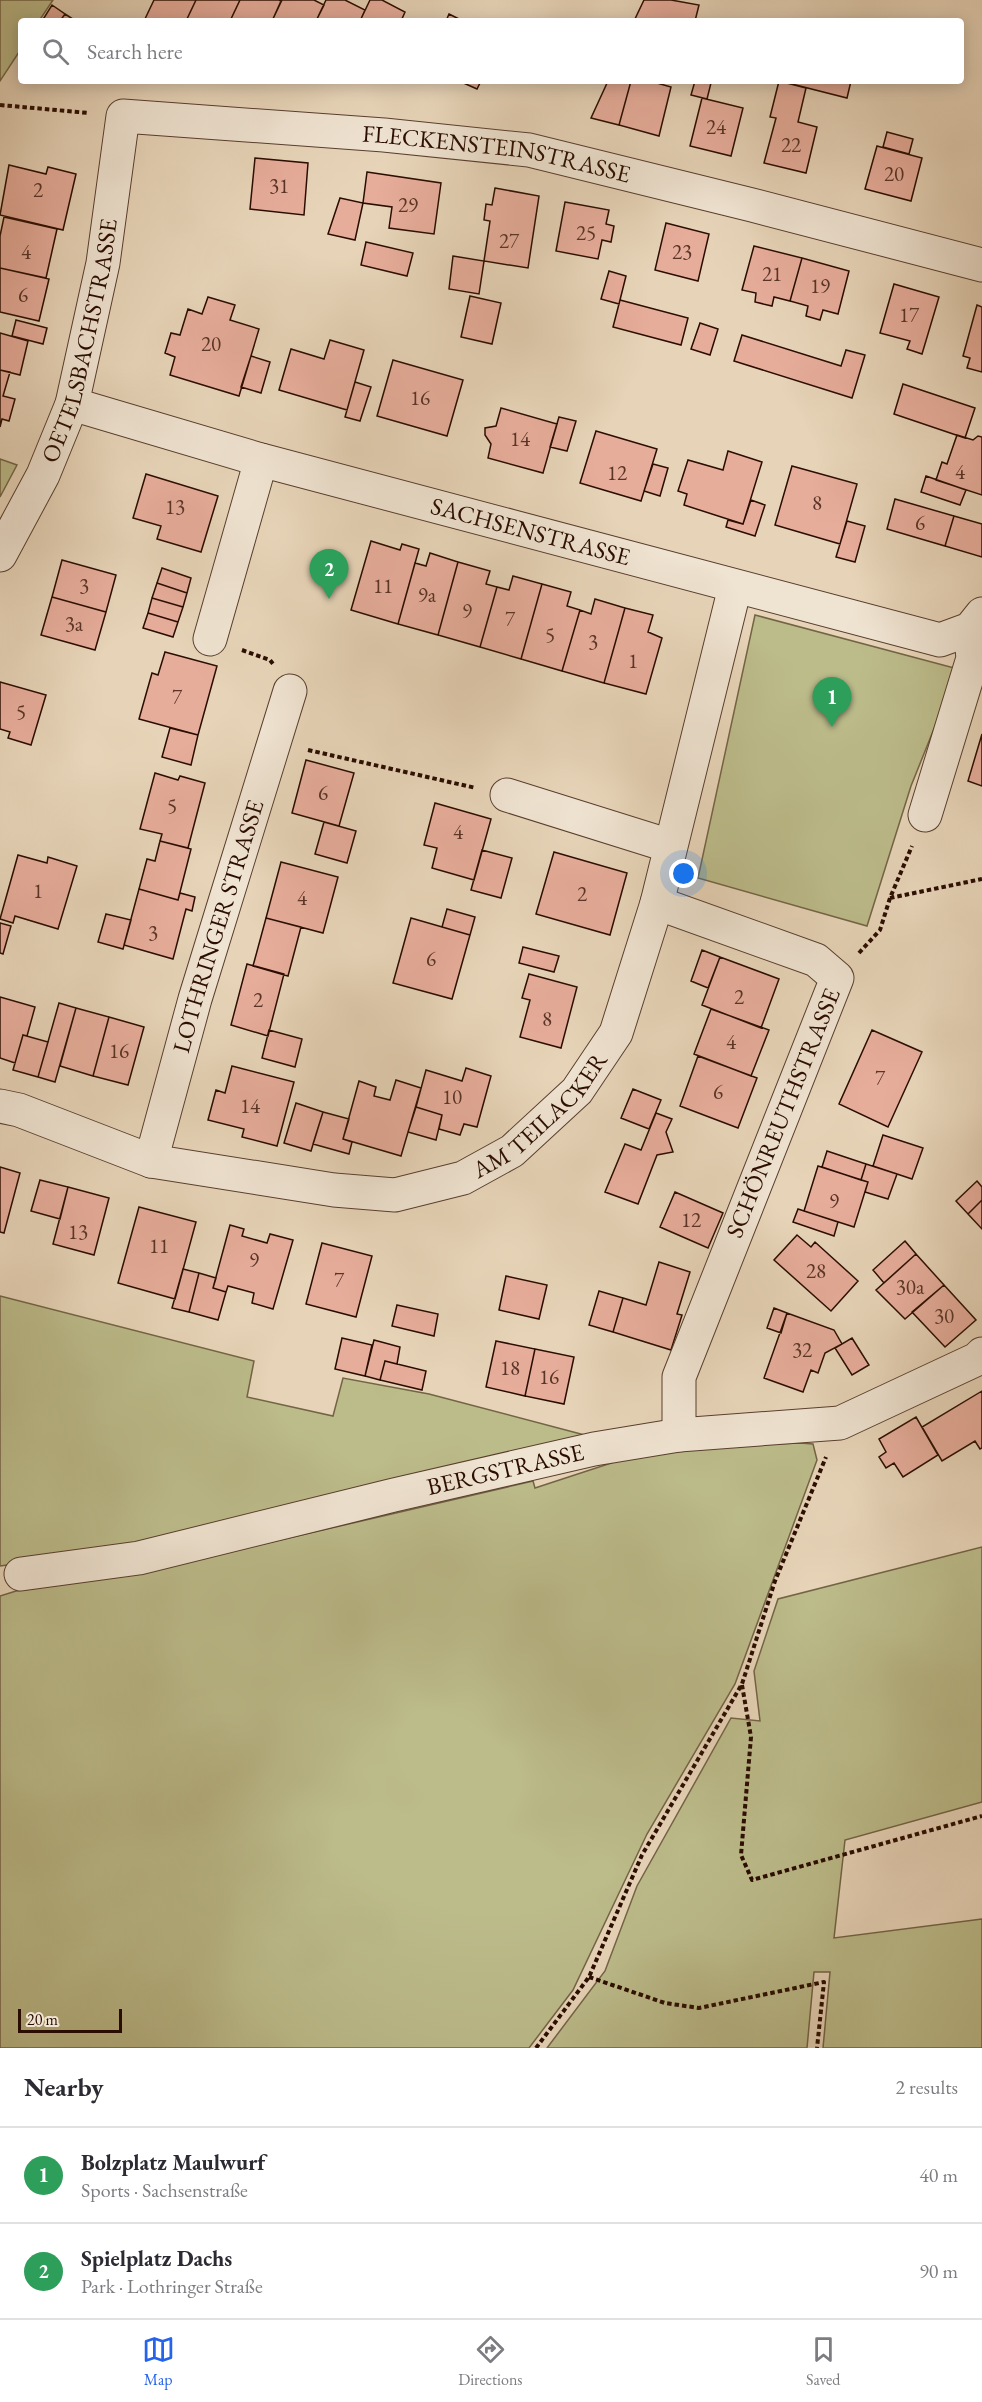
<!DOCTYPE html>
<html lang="en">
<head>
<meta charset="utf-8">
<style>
  :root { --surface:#fff; --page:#f7f7f7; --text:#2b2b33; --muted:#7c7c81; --line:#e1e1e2; --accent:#2563eb }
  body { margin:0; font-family:"EB Garamond",serif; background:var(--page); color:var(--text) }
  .scale { position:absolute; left:18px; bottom:15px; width:104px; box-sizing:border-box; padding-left:6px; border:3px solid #2a0c00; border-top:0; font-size:16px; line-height:21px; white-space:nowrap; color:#2a0c00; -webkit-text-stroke:4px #efe3d1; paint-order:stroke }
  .you { position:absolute; left:684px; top:874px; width:21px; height:21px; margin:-15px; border:4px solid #fff; border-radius:50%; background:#1a73e8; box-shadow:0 0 0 9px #1a73e833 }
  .badge { display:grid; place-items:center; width:39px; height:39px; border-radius:50%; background:var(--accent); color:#fff; font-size:20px; font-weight:700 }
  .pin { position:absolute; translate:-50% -50px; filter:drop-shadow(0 2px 3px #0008) }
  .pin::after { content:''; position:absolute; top:32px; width:21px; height:18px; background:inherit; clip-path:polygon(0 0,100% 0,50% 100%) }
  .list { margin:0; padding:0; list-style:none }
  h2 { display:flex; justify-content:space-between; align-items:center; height:78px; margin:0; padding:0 24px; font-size:26px }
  h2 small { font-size:20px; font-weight:400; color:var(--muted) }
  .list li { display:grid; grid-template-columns:39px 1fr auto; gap:18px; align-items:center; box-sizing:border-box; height:96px; padding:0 24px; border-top:2px solid var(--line) }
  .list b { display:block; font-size:22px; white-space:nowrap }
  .list p { margin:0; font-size:20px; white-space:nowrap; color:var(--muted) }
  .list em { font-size:20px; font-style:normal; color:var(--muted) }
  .icon { flex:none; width:33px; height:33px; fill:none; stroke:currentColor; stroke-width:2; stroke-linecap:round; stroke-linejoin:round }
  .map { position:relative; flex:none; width:982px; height:2048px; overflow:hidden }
  .search { position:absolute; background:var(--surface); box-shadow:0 3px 15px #0003; left:18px; right:18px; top:18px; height:66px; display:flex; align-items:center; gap:15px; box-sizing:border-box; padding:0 21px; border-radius:6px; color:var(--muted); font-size:22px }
  .sheet { height:270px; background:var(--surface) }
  nav { display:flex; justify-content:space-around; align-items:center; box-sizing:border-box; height:84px; border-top:2px solid var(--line); background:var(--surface); font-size:16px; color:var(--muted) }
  nav a { display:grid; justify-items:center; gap:3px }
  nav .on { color:var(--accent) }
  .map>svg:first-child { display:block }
  .green { fill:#bcbb8a; stroke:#736445; stroke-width:1.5 }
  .building { fill:#e7ad9b; stroke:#2a0c00; stroke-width:1.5 }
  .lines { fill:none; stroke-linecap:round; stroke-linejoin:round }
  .minor-casing { stroke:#593e2e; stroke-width:35 }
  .path { stroke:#2a0c00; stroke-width:4; stroke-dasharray:4.5 3; stroke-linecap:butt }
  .minor { stroke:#efe3d1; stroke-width:33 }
  .labels { text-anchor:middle; stroke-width:4.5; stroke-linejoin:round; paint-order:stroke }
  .number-label { font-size:21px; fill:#593427 }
  .street-label { font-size:24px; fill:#2a0c00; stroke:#efe3d1 }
</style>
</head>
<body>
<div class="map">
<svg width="982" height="2048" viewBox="0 0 982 2048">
  <rect width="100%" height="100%" fill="#e7d4b8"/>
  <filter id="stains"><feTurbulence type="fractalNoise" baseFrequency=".00333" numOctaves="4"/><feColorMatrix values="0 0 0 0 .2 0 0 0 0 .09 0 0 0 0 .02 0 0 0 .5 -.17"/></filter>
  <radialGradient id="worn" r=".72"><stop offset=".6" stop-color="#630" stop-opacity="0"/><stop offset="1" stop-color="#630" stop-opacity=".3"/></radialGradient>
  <path class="green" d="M0 0H53L39 21H21V49L0 81Z
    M0 459 17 465 0 497Z
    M755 615 958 669 911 786 867 926 698 878Z
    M0 1296 254 1361 247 1397 333 1416 343 1378 429 1394 596 1438 160 1544 0 1566Z
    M800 1443 813 1444 817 1460 735 1684 647 1834 573 1990 529 2048H0V1596L16 1591 134 1574 533 1481 535 1488 657 1448Z
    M982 1547V1802L845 1840 834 1938 982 1919V2048H823L830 1972H814L807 2048H547L605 1971 637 1886 731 1718 760 1721 754 1671 778 1599Z"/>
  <path class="building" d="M154 0H196L186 21H144Z
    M196 0H240L230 21H186Z
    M240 0H279L281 1 272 21H230Z
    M282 0H314L324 5 316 21H272Z
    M326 0H345L365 10 360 21H316Z
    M370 0H382L405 12 401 21H360Z
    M644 0H671L699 5 695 21H634Z
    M52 5 65 14 60 21H42Z
    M65 14 76 21H60Z
    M449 14 463 21H446Z
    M459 81H481L477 89Z
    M608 81H631L619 125 591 118Z
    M631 81H650L671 87 659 136 619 125Z
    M695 81 711 83 707 99 691 95Z
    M779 81 806 88 798 122 817 127 806 173 764 163 776 118 770 117Z
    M780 81H851L847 98Z
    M702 98 743 108 731 156 690 146Z
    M887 132 913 139 909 154 883 147Z
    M877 146 922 158 911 201 865 189Z
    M255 158 308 163 304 215 250 209Z
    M9 165 46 174 48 167 76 174 63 230 0 215Z
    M367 172 441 183 434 234 389 228 392 207 363 203Z
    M495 188 539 196 528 268 484 261 490 221 484 220 486 204 492 205Z
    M340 198 363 203 355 240 328 234Z
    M565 202 609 210 606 224 614 226 611 242 602 240 598 259 556 251Z
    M4 217 57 229 46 278 0 268V236Z
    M666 223 709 234 698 281 655 270Z
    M366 242 413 253 407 276 361 265Z
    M754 246 802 258 790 301 774 297 772 306 755 302 756 293 742 290Z
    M453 256 484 261 479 294 449 289Z
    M802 258 849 271 838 314 823 310 820 320 806 316 808 306 790 301Z
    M0 268 49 279 39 321 0 312Z
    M609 271 626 276 619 304 601 299Z
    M894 284 939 297 922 354 907 349 910 341 880 333Z
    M470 296 501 303 492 344 461 337Z
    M208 297 235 305 230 320 259 329 239 396 170 375 175 357 165 353 171 333 180 335 188 309 202 314Z
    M620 300 688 318 681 345 613 327Z
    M977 305 982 307V372L967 368 970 358 963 356Z
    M16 320 47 328 43 344 12 336Z
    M700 323 718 329 710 355 691 349Z
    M0 333 28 341 20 375 0 370Z
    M742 335 841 366 846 350 865 355 852 398 734 361Z
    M330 340 364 350 347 410 279 390 291 349 324 359Z
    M251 356 270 362 261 393 241 387Z
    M393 360 463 380 447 436 377 416Z
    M0 370 10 372 3 396 15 399 9 421 2 419 0 427Z
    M355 382 371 387 360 421 345 417Z
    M903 384 975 408 965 438 894 414Z
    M501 408 557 424 543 473 488 458 491 444 485 435V428L496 426Z
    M559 417 576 421 567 451 550 447Z
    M596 431 657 449 641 501 580 483Z
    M957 435 973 440 978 436 982 437V495L936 480 942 462 947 464Z
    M728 451 762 462 743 524 684 505 687 494 678 491 688 460 723 470Z
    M653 464 668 468 660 496 644 491Z
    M792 466 857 484 840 544 775 525Z
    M146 474 218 496 201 552 157 539 161 526 133 518Z
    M926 476 966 490 960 505 921 492Z
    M895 499 954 516 945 546 887 529Z
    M751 500 765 505 755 536 726 527 728 520 743 524Z
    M954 516 982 524V557L945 546Z
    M847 521 865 526 855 562 836 557Z
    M371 541 400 550 402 544 419 549 398 624 351 610Z
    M430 553 458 562 438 635 398 624 415 563 426 566Z
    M62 560 116 575 106 612 52 597Z
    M458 562 490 571 486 584 497 587 480 647 438 635Z
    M162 568 191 578 187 593 157 583Z
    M513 576 542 584 521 659 480 647 497 587 509 590Z
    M157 583 187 593 183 607 152 598Z
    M542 584 571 592 567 606 580 610 562 671 521 659Z
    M52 597 106 612 95 650 41 635Z
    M152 598 183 607 178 622 148 613Z
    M595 599 625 608 604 683 562 671 580 610 591 614Z
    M625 608 653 615 648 632 662 638 646 694 604 683Z
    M148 613 178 622 173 637 143 628Z
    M165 652 217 666 198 735 139 719 152 673 158 675Z
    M0 682 46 695 31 745 8 738 10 732 0 729Z
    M170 728 198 735 191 765 162 757Z
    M982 734V786L968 781Z
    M306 760 354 773 339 826 292 813Z
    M155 773 178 780 180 776 205 783 188 848 160 841 162 834 140 829Z
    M435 803 491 819 474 880 432 868 437 848 424 845Z
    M324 822 356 831 347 863 315 854Z
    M160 841 191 849 178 900 139 889 147 859 155 861Z
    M482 850 512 858 501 898 471 890Z
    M554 852 627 873 610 935 536 914Z
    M18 855 47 863 48 857 77 866 58 929 15 916 13 923 0 919Z
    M281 862 338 877 323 933 266 918Z
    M139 889 178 900 180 893 195 897 192 911 186 909 173 959 124 945Z
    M447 909 475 917 470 935 442 927Z
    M106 914 131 920 123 949 98 942Z
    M266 918 301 927 288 976 253 966Z
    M411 918 470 935 452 999 393 983Z
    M0 923 11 926 3 954 0 953Z
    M523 947 559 956 554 972 519 963Z
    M702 950 720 957 708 988 691 981Z
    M720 957 779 979 761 1028 702 1005Z
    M247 964 284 974 268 1036 231 1025Z
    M529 974 577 987 561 1048 520 1037 530 1000 522 998Z
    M0 997 35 1007 27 1036 23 1035 15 1063 0 1058Z
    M59 1003 76 1008 55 1082 38 1077Z
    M76 1008 109 1017 93 1076 60 1066Z
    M711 1009 769 1030 751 1076 694 1054Z
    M109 1017 144 1027 128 1085 93 1076Z
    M269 1030 302 1039 295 1067 262 1058Z
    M872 1030 922 1052 888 1127 839 1104Z
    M23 1035 48 1042 38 1077 13 1070Z
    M698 1056 757 1078 738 1128 680 1106Z
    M232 1066 294 1082 277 1146 242 1137 244 1129 208 1120 216 1090 225 1093Z
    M466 1068 491 1076 477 1127 464 1124 460 1135 439 1129 442 1115 416 1107 426 1070 462 1081Z
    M396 1080 421 1088 401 1156 343 1139 359 1081 376 1087 374 1096 390 1100Z
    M633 1089 661 1100 649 1129 621 1118Z
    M296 1103 323 1112 311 1151 284 1143Z
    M416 1107 442 1115 436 1140 408 1132Z
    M323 1112 349 1119 343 1139 352 1142 349 1154 313 1144Z
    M656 1113 672 1119 666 1132 673 1152 657 1155 638 1204 605 1192 625 1144 641 1150Z
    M883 1135 923 1148 912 1179 873 1166Z
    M827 1151 866 1164 861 1180 822 1167Z
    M866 1164 897 1174 888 1199 865 1192 868 1182 861 1180Z
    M818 1166 868 1182 854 1227 804 1211Z
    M0 1167 20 1173 4 1233 0 1232Z
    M40 1180 68 1187 60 1219 31 1211Z
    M977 1181 982 1187V1200L968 1214 956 1201Z
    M68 1187 109 1198 94 1255 53 1244Z
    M675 1192 723 1213 708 1248 660 1227Z
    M982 1200V1229L968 1214Z
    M139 1207 196 1222 175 1299 118 1283Z
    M798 1209 838 1222 834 1236 793 1222Z
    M230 1225 244 1229 242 1236 267 1243 270 1234 293 1240 273 1309 252 1303 254 1293 228 1286 226 1292 213 1288Z
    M797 1235 811 1247 815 1242 858 1281 831 1311 774 1260Z
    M905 1241 916 1254 884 1283 873 1270Z
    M322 1243 372 1256 356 1317 306 1304Z
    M916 1254 944 1285 905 1319 876 1290Z
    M659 1262 690 1272 677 1314 682 1315 671 1350 613 1332 623 1298 646 1305Z
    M183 1269 199 1273 189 1312 172 1308Z
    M199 1273 216 1278 213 1288 226 1292 218 1320 189 1312Z
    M506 1276 547 1285 539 1319 499 1310Z
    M944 1285 976 1320 945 1347 912 1312Z
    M599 1291 623 1298 613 1332 589 1325Z
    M397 1305 438 1314 434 1336 392 1326Z
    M774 1308 787 1313 781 1333 767 1328Z
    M787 1313 834 1330 842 1344 825 1353 818 1373 811 1370 803 1392 764 1378Z
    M342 1338 372 1345 365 1376 335 1369Z
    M852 1338 869 1365 852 1375 835 1348Z
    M374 1340 400 1347 397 1364 385 1361 380 1380 365 1376Z
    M496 1341 535 1349 525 1396 486 1387Z
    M535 1349 574 1357 564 1404 525 1396Z
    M385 1361 426 1371 422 1390 380 1380Z
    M982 1391V1448L980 1449 975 1441 942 1461 922 1427Z
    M916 1417 938 1455 903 1477 894 1463 886 1468 879 1457 886 1452 879 1439Z"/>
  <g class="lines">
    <defs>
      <g id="minor">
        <path id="s1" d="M72 404 261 460 940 640 970 629 982 614"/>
        <path id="s2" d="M0 555 43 475 72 404 103 263 123 116 384 135 529 150 752 205 982 265"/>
        <path d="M210 639 261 460"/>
        <path d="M507 795 670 846"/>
        <path d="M925 815 973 658 970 629"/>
        <path d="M657 903 816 960 837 978 679 1377V1435"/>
        <path id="s3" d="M0 1106 19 1110 151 1161 334 1190 395 1195 463 1178 512 1151 577 1091 616 1033 657 903 735 587"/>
        <path id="s4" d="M151 1161 195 999 290 691"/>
        <path id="s5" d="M21 1574 139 1558 394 1495 594 1449 679 1435 840 1423 977 1359 982 1354"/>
      </g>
    </defs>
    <use href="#minor" class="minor-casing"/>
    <path class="path" d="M0 105 89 113
      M242 650 270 660 273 664
      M308 750 476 788
      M890 898 982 879
      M859 953 880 930 890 898 912 846
      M742 1685 751 1737 741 1855 752 1880 982 1816
      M589 1977 665 2003 699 2008 824 1982 817 2048
      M536 2048 589 1977 642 1855 742 1684 775 1581 826 1457"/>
    <use href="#minor" class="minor"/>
  </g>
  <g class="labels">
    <g class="number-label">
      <text x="716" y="134">24</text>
      <text x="791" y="152">22</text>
      <text x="894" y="181">20</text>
      <text x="279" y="193">31</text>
      <text x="38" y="197">2</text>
      <text x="408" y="212">29</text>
      <text x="586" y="240">25</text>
      <text x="509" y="248">27</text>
      <text x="26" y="259">4</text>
      <text x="682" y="259">23</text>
      <text x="772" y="281">21</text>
      <text x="820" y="293">19</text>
      <text x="23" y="302">6</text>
      <text x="909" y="322">17</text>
      <text x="211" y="351">20</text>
      <text x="420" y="405">16</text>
      <text x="520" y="446">14</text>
      <text x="960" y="479">4</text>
      <text x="617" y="480">12</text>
      <text x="817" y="510">8</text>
      <text x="175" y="514">13</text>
      <text x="920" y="530">6</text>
      <text x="84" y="593">3</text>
      <text x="383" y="593">11</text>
      <text x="427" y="602">9a</text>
      <text x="467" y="618">9</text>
      <text x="510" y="626">7</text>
      <text x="74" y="631">3a</text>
      <text x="550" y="642">5</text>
      <text x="593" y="649">3</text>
      <text x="633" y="668">1</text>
      <text x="177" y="704">7</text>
      <text x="21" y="719">5</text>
      <text x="323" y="800">6</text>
      <text x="172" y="813">5</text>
      <text x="458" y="839">4</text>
      <text x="38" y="898">1</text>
      <text x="582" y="901">2</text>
      <text x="302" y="905">4</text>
      <text x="153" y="940">3</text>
      <text x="431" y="966">6</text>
      <text x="739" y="1004">2</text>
      <text x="258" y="1007">2</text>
      <text x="547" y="1026">8</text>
      <text x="731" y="1049">4</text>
      <text x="119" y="1058">16</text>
      <text x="880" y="1085">7</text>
      <text x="718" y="1099">6</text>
      <text x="452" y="1104">10</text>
      <text x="250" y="1113">14</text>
      <text x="834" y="1208">9</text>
      <text x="691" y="1227">12</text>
      <text x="78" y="1239">13</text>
      <text x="159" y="1253">11</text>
      <text x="254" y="1267">9</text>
      <text x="816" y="1278">28</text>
      <text x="339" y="1287">7</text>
      <text x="910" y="1294">30a</text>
      <text x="944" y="1323">30</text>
      <text x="802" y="1357">32</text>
      <text x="510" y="1375">18</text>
      <text x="549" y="1384">16</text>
    </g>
    <g class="street-label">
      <text dy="8" stroke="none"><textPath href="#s2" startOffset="836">FLECKENSTEINSTRASSE</textPath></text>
      <text dy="8" stroke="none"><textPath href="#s2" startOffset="231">OETELSBACHSTRASSE</textPath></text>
      <text dy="8" stroke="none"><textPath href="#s1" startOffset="476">SACHSENSTRASSE</textPath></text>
      <text dy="8" stroke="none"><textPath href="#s4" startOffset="244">LOTHRINGER STRASSE</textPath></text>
      <text dy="8" stroke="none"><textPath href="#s3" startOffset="578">AM TEILACKER</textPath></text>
      <text transform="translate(783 1113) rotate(-68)" y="8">SCHÖNREUTHSTRASSE</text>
      <text dy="8" stroke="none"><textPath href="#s5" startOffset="496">BERGSTRASSE</textPath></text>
    </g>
  </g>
  <rect width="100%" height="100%" filter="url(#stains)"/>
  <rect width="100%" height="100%" fill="url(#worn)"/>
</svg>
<div class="scale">20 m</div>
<div class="you"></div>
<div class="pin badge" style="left:832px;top:727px;background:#2e9e5b">1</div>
<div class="pin badge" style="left:329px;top:599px;background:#2e9e5b">2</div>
<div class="search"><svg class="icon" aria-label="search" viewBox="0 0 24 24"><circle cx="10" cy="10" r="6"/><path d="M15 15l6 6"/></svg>Search here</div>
</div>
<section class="sheet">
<h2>Nearby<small>2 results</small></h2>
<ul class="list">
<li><span class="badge" style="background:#2e9e5b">1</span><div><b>Bolzplatz Maulwurf</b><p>Sports · Sachsenstraße</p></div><em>40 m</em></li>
<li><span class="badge" style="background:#2e9e5b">2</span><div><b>Spielplatz Dachs</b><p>Park · Lothringer Straße</p></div><em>90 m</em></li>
</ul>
</section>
<nav>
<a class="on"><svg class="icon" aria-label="map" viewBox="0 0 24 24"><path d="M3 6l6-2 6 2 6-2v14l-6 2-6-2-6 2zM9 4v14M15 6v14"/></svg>Map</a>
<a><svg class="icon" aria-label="directions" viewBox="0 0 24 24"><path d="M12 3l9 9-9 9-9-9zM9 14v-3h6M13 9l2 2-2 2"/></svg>Directions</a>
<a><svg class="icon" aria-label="saved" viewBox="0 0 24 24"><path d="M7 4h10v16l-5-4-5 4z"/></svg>Saved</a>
</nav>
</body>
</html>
